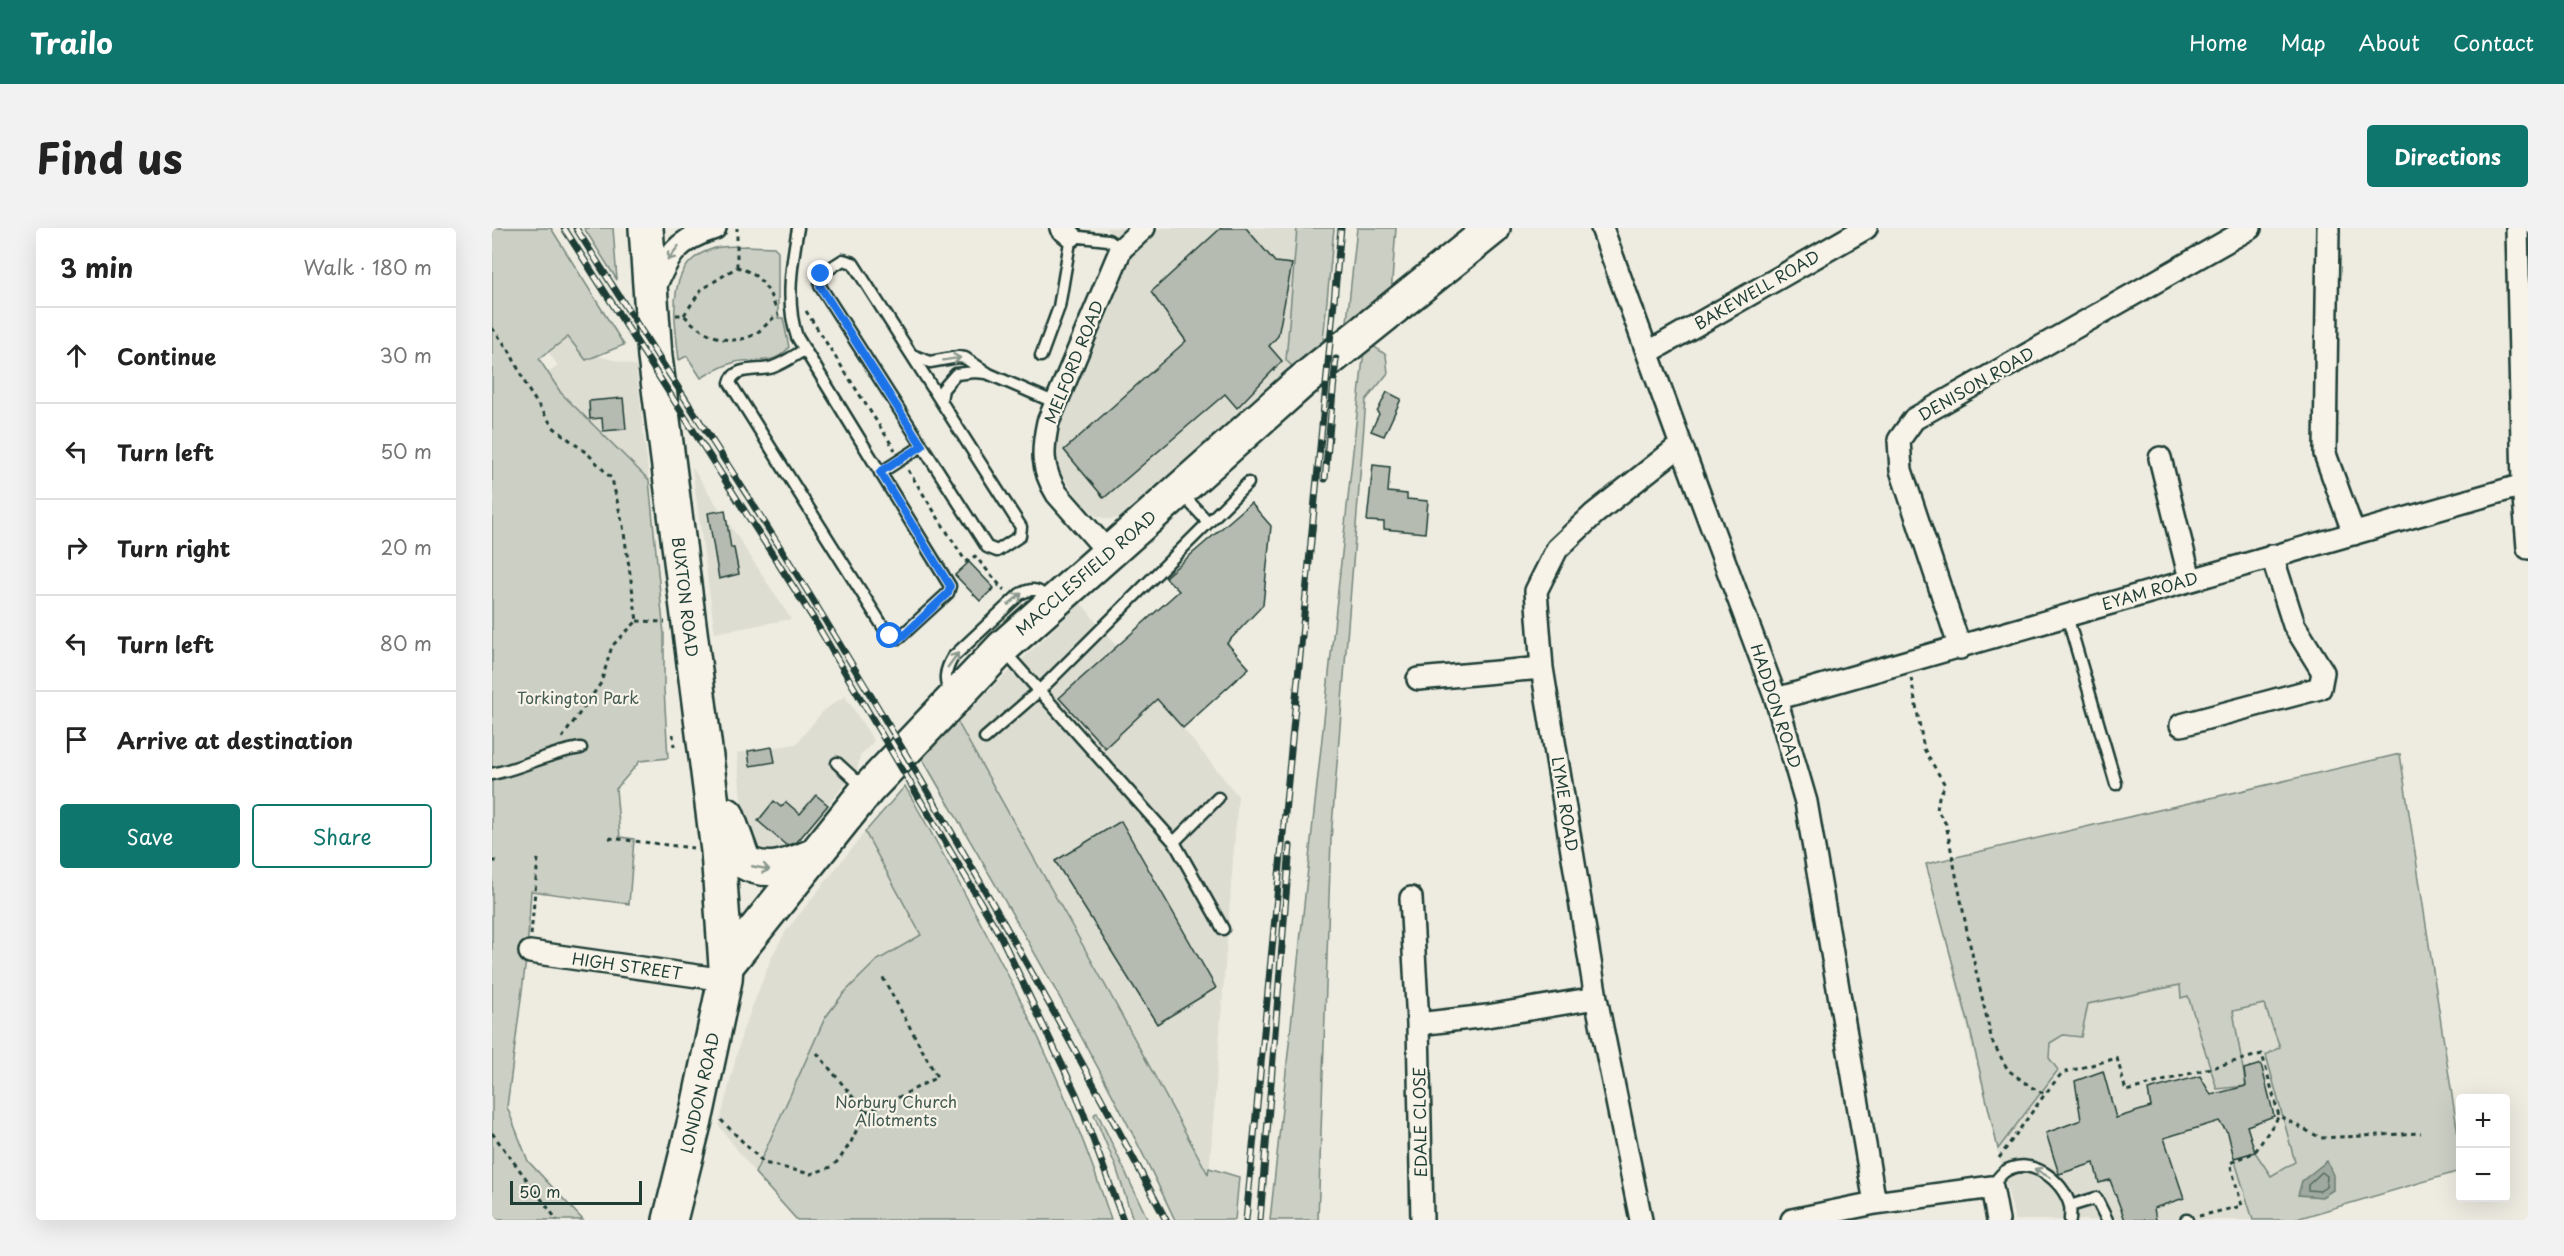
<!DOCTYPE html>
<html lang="en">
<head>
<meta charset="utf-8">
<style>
  :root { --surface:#fff; --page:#f2f2f2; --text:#222; --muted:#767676; --line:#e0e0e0; --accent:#0f766e }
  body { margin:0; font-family:"Playpen Sans",sans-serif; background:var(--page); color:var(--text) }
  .controls { position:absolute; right:18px; bottom:18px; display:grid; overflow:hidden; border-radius:6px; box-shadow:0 6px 24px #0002 }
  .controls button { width:54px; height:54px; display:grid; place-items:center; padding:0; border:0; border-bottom:2px solid var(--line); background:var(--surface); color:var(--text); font:30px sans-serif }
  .scale { position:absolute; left:18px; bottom:15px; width:132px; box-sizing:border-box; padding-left:6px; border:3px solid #1f3d34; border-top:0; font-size:16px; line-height:21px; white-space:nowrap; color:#1f3d34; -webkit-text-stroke:4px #f7f3e8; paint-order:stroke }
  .stop { position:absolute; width:18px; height:18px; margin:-14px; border:4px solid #1a73e8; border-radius:50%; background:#fff }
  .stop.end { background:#1a73e8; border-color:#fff; box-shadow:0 2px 6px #0008 }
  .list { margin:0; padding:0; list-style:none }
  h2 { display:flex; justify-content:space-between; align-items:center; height:78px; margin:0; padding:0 24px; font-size:26px }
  h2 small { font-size:20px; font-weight:400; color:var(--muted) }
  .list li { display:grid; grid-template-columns:39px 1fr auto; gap:18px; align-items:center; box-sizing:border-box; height:96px; padding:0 24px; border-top:2px solid var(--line) }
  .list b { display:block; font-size:22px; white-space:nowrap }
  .list em { font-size:20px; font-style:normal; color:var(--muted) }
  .actions { display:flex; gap:12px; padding:18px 24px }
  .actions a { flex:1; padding:14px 0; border:2px solid var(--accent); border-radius:6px; text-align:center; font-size:21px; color:var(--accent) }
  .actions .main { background:var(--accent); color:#fff }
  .icon { flex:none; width:33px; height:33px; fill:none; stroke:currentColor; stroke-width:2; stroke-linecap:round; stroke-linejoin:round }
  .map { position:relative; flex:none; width:2036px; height:992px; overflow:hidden; border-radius:6px }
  header { display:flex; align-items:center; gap:36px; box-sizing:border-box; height:84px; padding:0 30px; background:var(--accent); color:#fff }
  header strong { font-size:28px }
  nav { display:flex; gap:33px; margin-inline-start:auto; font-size:21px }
  .intro { display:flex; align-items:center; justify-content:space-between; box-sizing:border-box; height:144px; padding:0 36px }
  h1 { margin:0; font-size:42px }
  .button { padding:15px 27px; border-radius:6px; background:var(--accent); color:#fff; font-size:21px; font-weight:700 }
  main { display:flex; gap:36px; padding:0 36px }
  aside { flex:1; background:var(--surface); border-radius:6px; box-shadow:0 6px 24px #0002 }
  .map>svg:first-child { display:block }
  .built { fill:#ddddd2 }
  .green { fill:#cccfc4; stroke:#76867c; stroke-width:1.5 }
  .water { fill:#9fa99f; stroke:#6c7e74; stroke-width:1.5 }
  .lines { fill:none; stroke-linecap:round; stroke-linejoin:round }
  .shore { stroke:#52685f; stroke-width:1.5 }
  .building { fill:#b5bbb0; stroke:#1f3d34; stroke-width:1.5 }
  .service-casing { stroke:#1f3d34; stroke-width:15 }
  .minor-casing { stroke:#1f3d34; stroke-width:26 }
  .trunk-casing { stroke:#1f3d34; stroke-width:38 }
  .path { stroke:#1f3d34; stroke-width:3; stroke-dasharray:4.5 4.5; stroke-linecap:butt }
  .service { stroke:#f7f3e8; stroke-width:10 }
  .minor { stroke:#f7f3e8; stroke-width:21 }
  .trunk { stroke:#f7f3e8; stroke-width:33 }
  .rail-casing { stroke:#1f3d34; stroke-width:7 }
  .rail { stroke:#f7f3e8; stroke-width:4.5; stroke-dasharray:14; stroke-linecap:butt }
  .oneway { stroke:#8b988e }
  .route { stroke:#1a73e8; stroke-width:8 }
  .labels { text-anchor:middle; stroke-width:4.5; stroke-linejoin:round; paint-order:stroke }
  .street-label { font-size:16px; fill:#1f3d34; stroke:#f7f3e8 }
  .park-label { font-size:16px; fill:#425a51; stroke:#f7f3e8 }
</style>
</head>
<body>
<header>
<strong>Trailo</strong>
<nav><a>Home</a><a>Map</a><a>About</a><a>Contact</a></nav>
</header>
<div class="intro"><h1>Find us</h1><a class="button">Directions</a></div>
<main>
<aside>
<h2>3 min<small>Walk · 180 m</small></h2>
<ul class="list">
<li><svg class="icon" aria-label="ahead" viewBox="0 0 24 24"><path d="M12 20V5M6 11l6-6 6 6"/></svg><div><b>Continue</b></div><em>30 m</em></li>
<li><svg class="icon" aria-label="left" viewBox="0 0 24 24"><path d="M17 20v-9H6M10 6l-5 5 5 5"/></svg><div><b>Turn left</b></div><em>50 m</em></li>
<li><svg class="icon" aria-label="right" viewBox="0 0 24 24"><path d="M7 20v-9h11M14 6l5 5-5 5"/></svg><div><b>Turn right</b></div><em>20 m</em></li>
<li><svg class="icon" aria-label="left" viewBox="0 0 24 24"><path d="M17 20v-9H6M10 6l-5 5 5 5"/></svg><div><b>Turn left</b></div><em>80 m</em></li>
<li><svg class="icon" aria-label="arrive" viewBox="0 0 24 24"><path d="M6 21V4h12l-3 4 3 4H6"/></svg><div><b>Arrive at destination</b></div></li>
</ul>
<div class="actions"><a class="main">Save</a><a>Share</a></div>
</aside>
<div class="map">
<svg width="2036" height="992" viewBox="0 0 2036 992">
  <rect width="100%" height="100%" fill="#eeece1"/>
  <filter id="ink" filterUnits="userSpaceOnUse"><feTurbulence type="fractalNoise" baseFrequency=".0167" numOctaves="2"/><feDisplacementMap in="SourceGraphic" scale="12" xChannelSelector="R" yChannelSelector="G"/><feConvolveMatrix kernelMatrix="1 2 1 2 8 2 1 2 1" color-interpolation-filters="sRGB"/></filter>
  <g filter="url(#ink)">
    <path class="built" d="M614 0H805L794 132 799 137 630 290 616 291 604 288 587 271 571 249 562 223 564 175 629 22Z
      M76 109 103 127 144 138 157 252 69 165 56 145 66 138 56 123Z
      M200 239 299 391 223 405Z
      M589 375 746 568 717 947 617 764 465 493Z
      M353 468 382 513 368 528 365 542 290 631 265 630 250 582 245 525 304 516 332 482Z
      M1908 526 1968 920V943L1801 992H1523L1435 636Z
      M373 604 429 707 384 733 351 766 333 790 263 945 227 898 250 805 280 728 294 703Z"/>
    <path class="green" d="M0 0H59L132 117 94 132 76 109 47 131 69 165 157 252 172 406V461L176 530 148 533 124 561 128 609 142 611 137 676 39 663 35 724 15 879 36 933 91 992H0Z
      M92 0H121L125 52Z
      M805 0H842L826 165 794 132Z
      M865 0H904L899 66 854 103Z
      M253 18 282 19 286 23V90H291L297 119C284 138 263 130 244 134 231 137 220 144 209 150L195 128 187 132C183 93 171 36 220 21 230 17 243 19 253 18Z
      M873 112 894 127 896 145 874 172 839 611 826 992H778Z
      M465 493 617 764 716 946 717 940 747 949 743 992H683C608 833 518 682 430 530Z
      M1908 526 1968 920V943L1801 992H1761L1742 930 1763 924 1779 948 1803 934 1774 827 1788 819 1772 776 1741 783 1754 858 1725 861 1696 768 1689 770 1688 757 1596 776 1589 809 1571 807 1558 815 1557 830 1566 842 1506 921 1476 793 1434 636Z
      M413 558C492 698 570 838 619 992H305L263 945 333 790 351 766 384 733 429 707 373 604Z
      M605 884 656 992H641L624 939 602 887Z"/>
    <path class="water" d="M1835 933 1841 947V962L1830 969 1806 967 1810 953Z"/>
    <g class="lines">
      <path class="shore" d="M1830 944 1835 948 1834 959 1828 963 1816 962V957Z"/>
    </g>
    <path class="building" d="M729 0H754L783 34 800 36 786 108 777 118 790 133 745 180 733 166 612 270 572 222 694 113 659 64Z
      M895 164 909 171 892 208 879 203 887 186 885 184Z
      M131 170 134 201 111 203 110 190 98 191 97 173Z
      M881 237 898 239 896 264 915 266V271L936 273 933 305 892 301V294L875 293Z
      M759 275 779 298 771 377 735 415 757 440 691 500 665 471 613 520 567 470 687 363 673 349Z
      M233 282 239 320H242L247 346 227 351 216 285Z
      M477 334 502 360 488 373 463 347Z
      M280 519 283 534 258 538 256 523Z
      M324 567 336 577 305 614 295 618 266 593 282 573 289 579 294 574 308 586Z
      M629 593 724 760 665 796 563 633Z
      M1769 836 1782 888 1755 898 1763 924 1742 930 1736 905 1727 893 1672 910 1692 970 1662 980 1664 992H1633L1618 952 1607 955 1602 935 1567 946 1554 905 1589 892 1583 853 1611 843 1624 890 1659 879 1656 862 1708 848 1719 867 1754 858 1752 841Z"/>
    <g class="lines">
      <defs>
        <path id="service" d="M306 0C300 34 293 75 305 109L458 358 456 365 407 410 395 405 238 155C242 137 268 144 281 139 292 135 302 128 312 122
          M351 32 361 35 529 299 528 308 505 323 495 319 328 58 329 46Z
          M420 127 438 134 466 129 473 130 497 146 564 175
          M549 128 567 79 579 8 616 12 629 21
          M449 172 451 161 464 146 483 144 494 145
          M388 245 430 218
          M690 266 716 294
          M1575 388 1624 556
          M511 422 682 614 731 701
          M459 467C451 453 453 442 461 429L528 366C541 359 547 361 557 372
          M493 510 548 462 756 255
          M345 535 371 559
          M0 546C31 540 58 524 89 520
          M682 614 726 570
          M1500 959C1503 954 1507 948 1512 944 1537 927 1571 951 1578 978 1579 982 1578 988 1578 992
          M1578 978 1604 970 1615 992
          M1694 992H1695"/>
        <path id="minor" d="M569 0 579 8
          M1110 0 1189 217 1284 471 1314 574 1383 975
          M1836 0 1833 226 1862 306
          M2025 0 2031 257 2036 320
          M162 62C176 27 185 12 223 0
          M1157 124 1374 0
          M1668 230 1698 351
          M616 324 565 266C549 240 550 222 556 194L629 21 652 0
          M1468 420 1409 242 1407 212 1422 191 1758 0
          M926 451 1050 440
          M1284 471 2031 257
          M1689 497 1828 460 1831 444 1802 397 1780 328
          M919 670 926 796 930 992
          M38 724 233 752
          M926 796 995 788 1104 770
          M1149 992 1104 770 1050 440 1044 363 1065 321 1102 286 1189 217
          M1300 992 1383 975 1500 959 1506 992"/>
        <path id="trunk" d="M154 0 163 129 226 623 234 738 233 752 205 884 178 992
          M235 587 252 634C277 648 298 637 323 627
          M234 738 375 562 510 420 808 155 1001 0"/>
      </defs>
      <use href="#service" class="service-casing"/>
      <use href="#minor" class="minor-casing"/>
      <use href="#trunk" class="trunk-casing"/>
      <path class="path" d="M245 39V0
        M314 83 403 222
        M184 87H192C208 105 237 120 261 107 271 102 278 91 287 86
        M192 87 209 62 245 39C268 46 276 59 284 81
        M0 100 17 122 37 163 61 199 97 227 120 251 131 298 145 393 120 418 109 455 70 510
        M416 242 474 334 483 328 512 362
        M498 363 507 357
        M145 393 173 394
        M1419 450 1432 521 1453 557 1447 569 1445 582 1454 596 1476 708 1500 813 1516 842 1539 859 1553 866 1570 845 1625 830 1634 863 1770 826 1787 888
        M181 506 182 519
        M117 610 201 620
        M0 633H6
        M39 707 46 630
        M325 825 373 884
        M373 884 390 878 445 849 389 746
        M229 892 272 935 319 946 339 939 347 932 359 914 373 884
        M0 905 65 992
        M1507 930 1553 866
        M1707 988 1750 978 1738 935 1763 924 1787 888 1829 910 1929 905"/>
      <use href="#service" class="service"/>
      <use href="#minor" class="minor"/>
      <use href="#trunk" class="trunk"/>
      <defs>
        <path id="rail" d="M72 0 321 390 509 709 585 868 631 992
          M84 0C165 129 250 256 330 387 451 585 566 786 674 992
          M833 251 844 131
          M754 992 849 0
          M768 992 798 618"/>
      </defs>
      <use href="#rail" class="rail-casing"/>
      <use href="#rail" class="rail"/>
    </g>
    <defs><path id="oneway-shaft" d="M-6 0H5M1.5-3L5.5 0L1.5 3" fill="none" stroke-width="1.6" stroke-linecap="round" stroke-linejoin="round" transform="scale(1.5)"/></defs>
    <g class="oneway">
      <use href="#oneway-shaft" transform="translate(181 25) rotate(128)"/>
      <use href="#oneway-shaft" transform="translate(460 131) rotate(-9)"/>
      <use href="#oneway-shaft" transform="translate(523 371) rotate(-40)"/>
      <use href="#oneway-shaft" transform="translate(461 432) rotate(-54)"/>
      <use href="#oneway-shaft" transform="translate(269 640) rotate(11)"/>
      <use href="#oneway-shaft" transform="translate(1550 945) rotate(-150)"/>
    </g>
  </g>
  <g class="lines" filter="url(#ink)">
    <path class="route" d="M329 46 328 58 430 218 388 244 458 358 456 365 411 408 407 410 398 408"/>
  </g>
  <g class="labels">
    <g class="street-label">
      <text transform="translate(1265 62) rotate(-30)" y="6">BAKEWELL ROAD</text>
      <text transform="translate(582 134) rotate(-68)" y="6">MELFORD ROAD</text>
      <text transform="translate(1484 156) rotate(-30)" y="6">DENISON ROAD</text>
      <text transform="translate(594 345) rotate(-41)" y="6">MACCLESFIELD ROAD</text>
      <text transform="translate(1658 363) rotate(-16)" y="6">EYAM ROAD</text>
      <text transform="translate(193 369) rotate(83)" y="6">BUXTON ROAD</text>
      <text transform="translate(1284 478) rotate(72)" y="6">HADDON ROAD</text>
      <text transform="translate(1073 576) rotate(81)" y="6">LYME ROAD</text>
      <text transform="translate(135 738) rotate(8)" y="6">HIGH STREET</text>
      <text transform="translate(208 865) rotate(-77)" y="6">LONDON ROAD</text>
      <text transform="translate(928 894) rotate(-91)" y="6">EDALE CLOSE</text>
    </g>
    <g class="park-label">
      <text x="86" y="476">Torkington Park</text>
      <text x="404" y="880">Norbury Church<tspan x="404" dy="18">Allotments</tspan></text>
    </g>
  </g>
</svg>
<div class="controls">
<button>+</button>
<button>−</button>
</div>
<div class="scale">50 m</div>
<div class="stop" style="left:398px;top:408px"></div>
<div class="stop end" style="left:329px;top:46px"></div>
</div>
</main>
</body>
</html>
